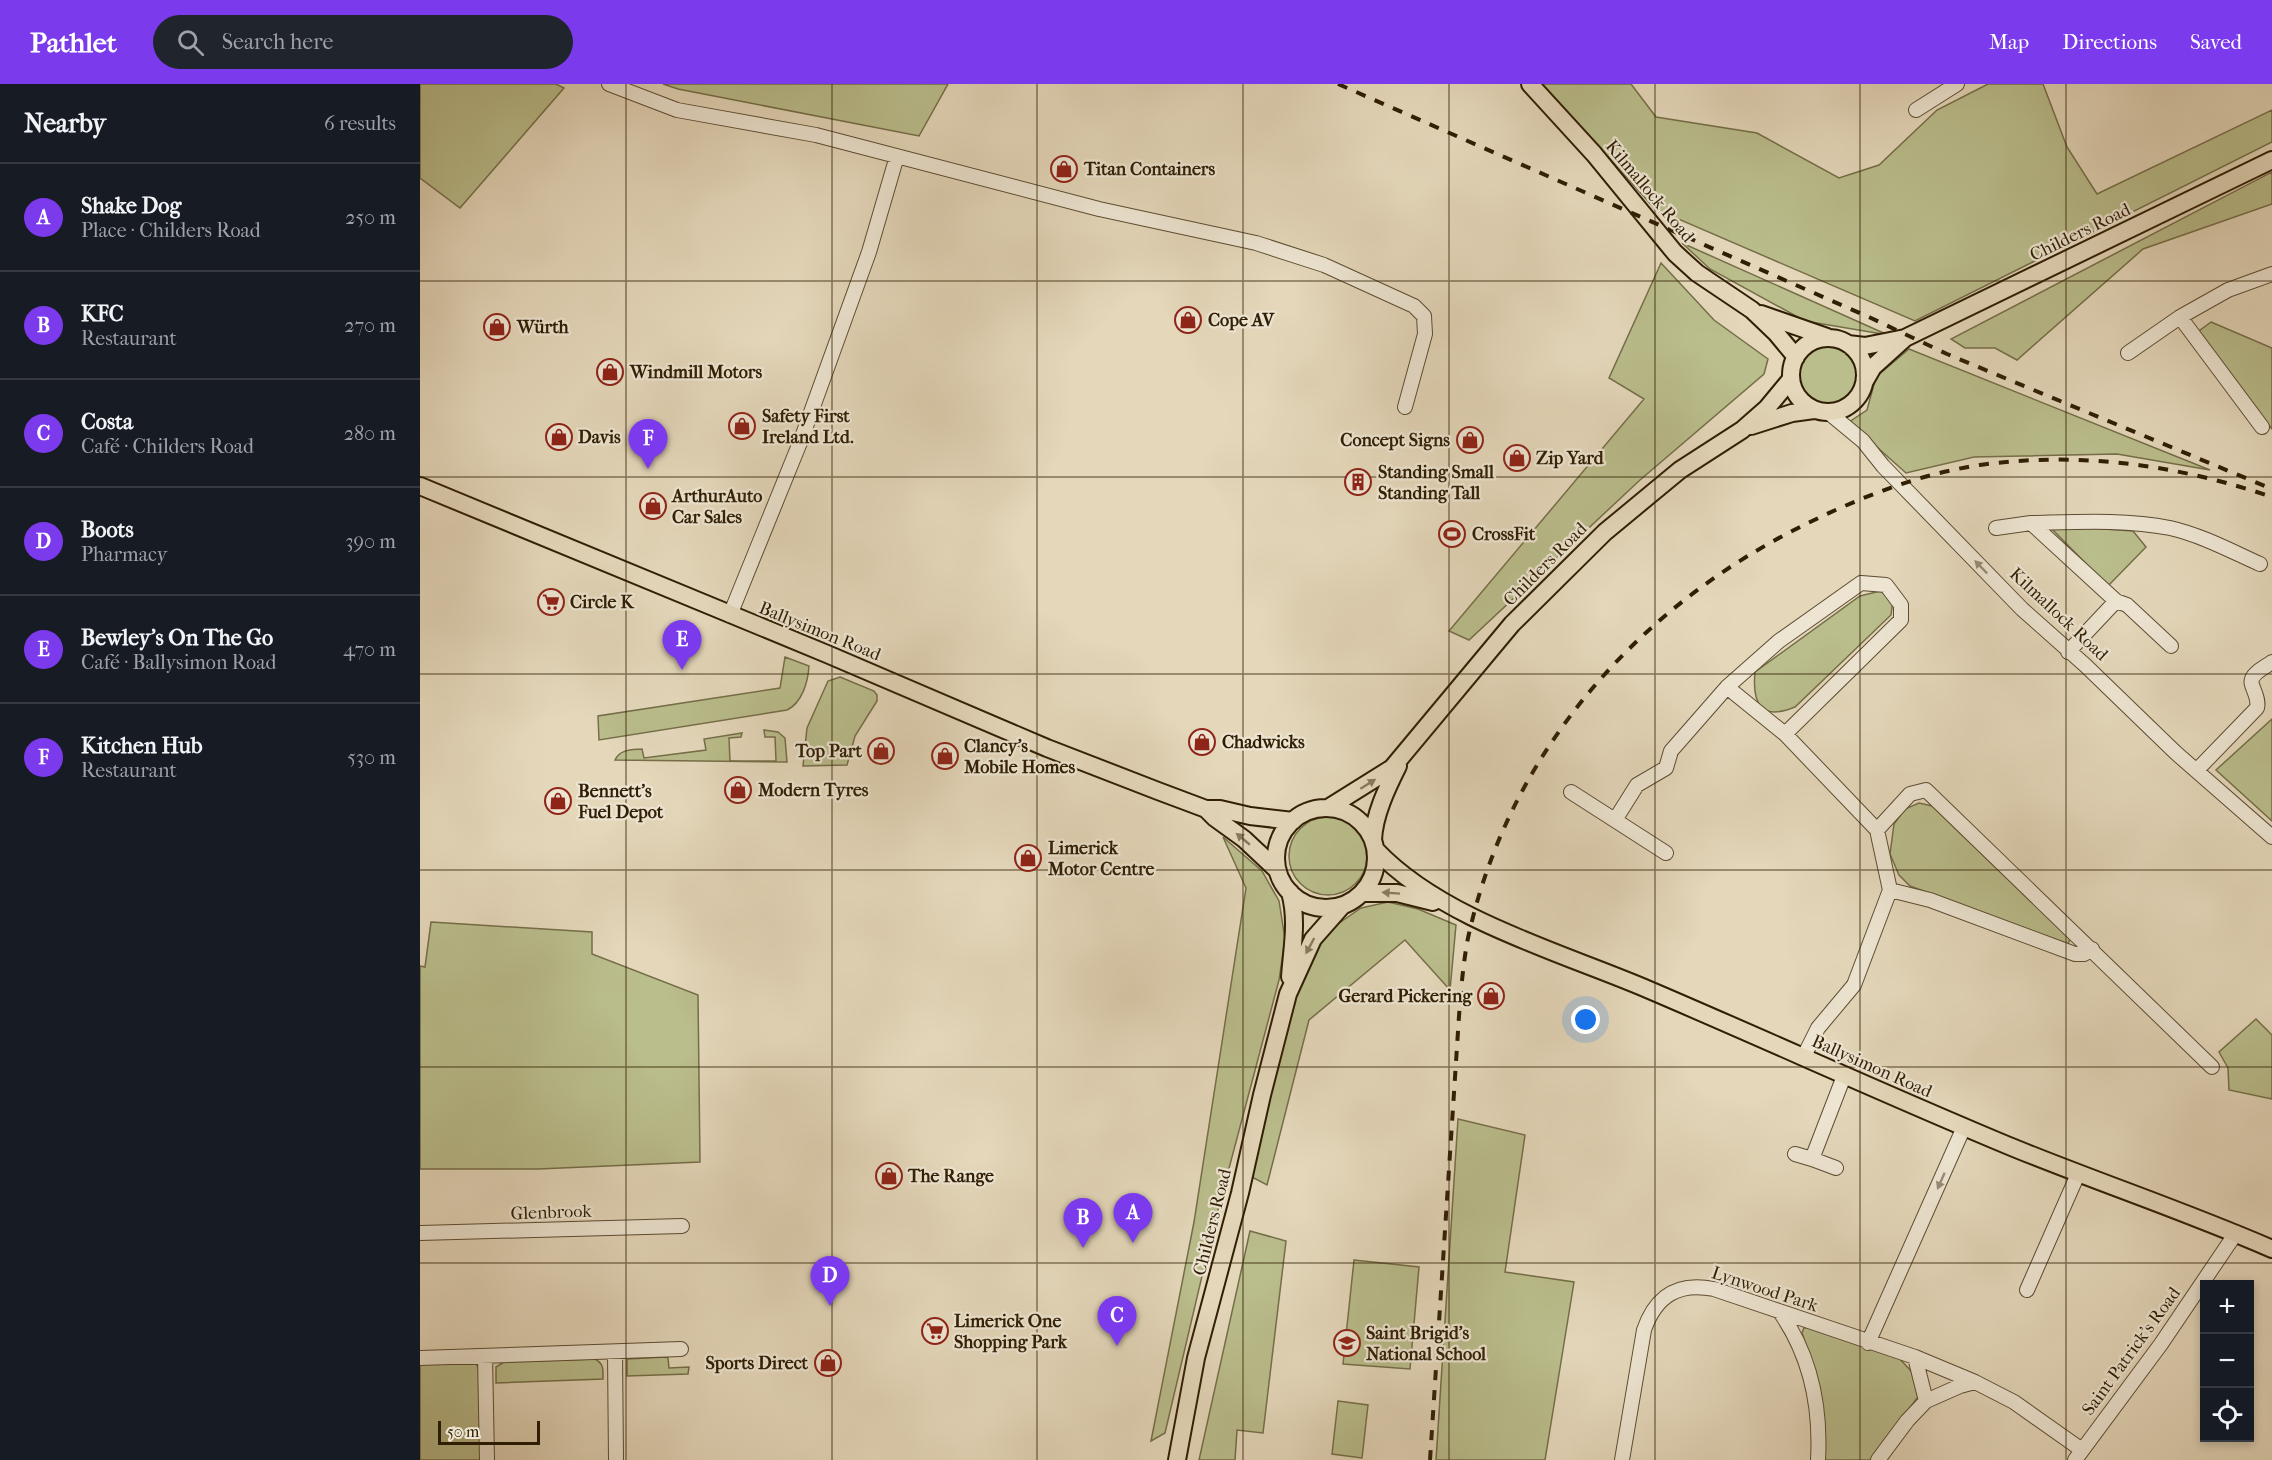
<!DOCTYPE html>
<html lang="en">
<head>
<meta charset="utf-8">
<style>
  :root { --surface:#171b24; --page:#20242c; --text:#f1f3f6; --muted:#9ea1a6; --line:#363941; --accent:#7c3aed }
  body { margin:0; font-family:"IM FELL French Canon",serif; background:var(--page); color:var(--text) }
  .controls { position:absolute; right:18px; bottom:18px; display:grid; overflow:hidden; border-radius:0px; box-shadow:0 3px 9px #0003 }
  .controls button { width:54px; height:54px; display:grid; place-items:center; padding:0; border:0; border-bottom:2px solid var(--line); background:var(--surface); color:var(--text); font:30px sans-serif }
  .scale { position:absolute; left:18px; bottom:15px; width:102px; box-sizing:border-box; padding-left:6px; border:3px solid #301e04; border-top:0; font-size:16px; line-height:21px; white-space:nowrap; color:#301e04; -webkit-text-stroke:4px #ede5d2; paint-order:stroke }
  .you { position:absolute; left:1166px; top:936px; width:21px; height:21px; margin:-15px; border:4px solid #fff; border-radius:50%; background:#1a73e8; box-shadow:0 0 0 9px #1a73e833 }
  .badge { display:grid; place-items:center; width:39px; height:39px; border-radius:50%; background:var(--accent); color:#fff; font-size:20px; font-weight:700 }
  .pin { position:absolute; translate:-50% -50px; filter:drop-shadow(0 2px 3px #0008) }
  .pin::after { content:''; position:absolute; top:32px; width:21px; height:18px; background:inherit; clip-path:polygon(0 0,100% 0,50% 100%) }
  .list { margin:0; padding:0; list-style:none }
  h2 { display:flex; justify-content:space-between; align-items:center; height:78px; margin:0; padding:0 24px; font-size:26px }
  h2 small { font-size:20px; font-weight:400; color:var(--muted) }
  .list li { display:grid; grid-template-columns:39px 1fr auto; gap:18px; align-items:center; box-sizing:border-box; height:108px; padding:0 24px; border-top:2px solid var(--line) }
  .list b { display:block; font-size:22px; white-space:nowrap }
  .list p { margin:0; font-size:20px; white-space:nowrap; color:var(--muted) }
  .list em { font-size:20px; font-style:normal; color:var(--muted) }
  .icon { flex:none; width:33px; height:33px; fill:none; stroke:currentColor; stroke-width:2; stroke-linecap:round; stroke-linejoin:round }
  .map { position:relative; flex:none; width:1852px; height:1376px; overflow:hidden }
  header { display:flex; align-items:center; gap:36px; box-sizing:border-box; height:84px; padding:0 30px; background:var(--accent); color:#fff }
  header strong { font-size:28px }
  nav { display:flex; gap:33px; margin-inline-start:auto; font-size:21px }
  .search { width:420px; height:54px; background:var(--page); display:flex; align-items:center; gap:15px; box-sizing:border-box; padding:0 21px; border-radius:33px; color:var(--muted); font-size:22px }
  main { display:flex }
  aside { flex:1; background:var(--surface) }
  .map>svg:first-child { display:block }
  .green { fill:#babd8c; stroke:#756e48; stroke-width:1.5 }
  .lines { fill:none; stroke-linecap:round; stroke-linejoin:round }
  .minor-casing { stroke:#5d4c32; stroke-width:16 }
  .major-casing { stroke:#301e04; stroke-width:20 }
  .minor { stroke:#ede5d2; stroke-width:14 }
  .major { stroke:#e4d7ba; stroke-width:16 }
  .rail { stroke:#301e04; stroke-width:4; stroke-dasharray:10 10; stroke-linecap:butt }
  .oneway { fill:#988b75 }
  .oneway2 { fill:#8a7a5f }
  .grid { fill:none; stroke:#301e04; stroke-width:1.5; stroke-opacity:0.55 }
  .labels { text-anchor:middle; stroke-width:4.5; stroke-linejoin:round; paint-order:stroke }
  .poi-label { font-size:18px; font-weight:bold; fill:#301e04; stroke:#ede5d2; text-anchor:start }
  .street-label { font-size:18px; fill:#301e04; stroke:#ede5d2 }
</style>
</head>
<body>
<header>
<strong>Pathlet</strong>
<div class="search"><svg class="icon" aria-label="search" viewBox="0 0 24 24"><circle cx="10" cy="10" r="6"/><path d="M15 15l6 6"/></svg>Search here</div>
<nav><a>Map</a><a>Directions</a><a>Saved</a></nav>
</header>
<main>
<aside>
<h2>Nearby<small>6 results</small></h2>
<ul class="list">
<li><span class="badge">A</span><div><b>Shake Dog</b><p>Place · Childers Road</p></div><em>250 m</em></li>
<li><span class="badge">B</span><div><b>KFC</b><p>Restaurant</p></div><em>270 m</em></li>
<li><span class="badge">C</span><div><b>Costa</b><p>Café · Childers Road</p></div><em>280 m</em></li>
<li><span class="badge">D</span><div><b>Boots</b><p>Pharmacy</p></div><em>390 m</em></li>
<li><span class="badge">E</span><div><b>Bewley's On The Go</b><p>Café · Ballysimon Road</p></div><em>470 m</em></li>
<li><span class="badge">F</span><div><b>Kitchen Hub</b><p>Restaurant</p></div><em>530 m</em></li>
</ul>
</aside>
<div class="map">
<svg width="1852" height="1376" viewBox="0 0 1852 1376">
  <rect width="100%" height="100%" fill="#e4d7ba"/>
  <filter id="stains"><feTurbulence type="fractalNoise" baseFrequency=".00333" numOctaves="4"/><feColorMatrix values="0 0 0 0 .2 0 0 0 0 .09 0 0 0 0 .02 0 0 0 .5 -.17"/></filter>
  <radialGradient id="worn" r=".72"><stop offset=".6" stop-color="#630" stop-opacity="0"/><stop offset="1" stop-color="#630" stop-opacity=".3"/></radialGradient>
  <path class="green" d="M0 0H136L144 4 40 124 0 94Z
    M243 0H528L499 52 258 5Z
    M1122 0H1211L1236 33 1337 49 1419 94 1459 81 1517 26 1568 0H1623L1647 63 1677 110 1852 26V58L1495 237 1235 125Z
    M1852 88V120L1723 165 1597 276 1575 264H1545L1531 255Z
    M1262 159 1468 251 1385 237 1290 185Z
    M1241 179 1294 236 1348 275 1344 290 1220 396 1049 556 1029 547 1224 315 1189 294Z
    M1791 238 1852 264V345L1779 247Z
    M1379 292a29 29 0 1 1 58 0a29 29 0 1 1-58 0Z
    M1489 265 1790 386 1697 370 1554 373 1486 389 1429 338 1447 326 1456 293Z
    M1655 443 1713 447 1726 463 1688 502 1632 445Z
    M1460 507 1473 516 1471 531 1375 623C1341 637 1332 620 1335 588L1440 512Z
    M365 573 389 582C388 598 382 619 367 626L179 656 178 632 360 604Z
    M420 593 454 607 457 611V617L435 652 427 681 383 682 387 644 408 597Z
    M1852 635V737L1796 686Z
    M344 646 358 648 365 654 367 678 195 676C200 665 212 666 222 665L224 674 286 666 284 655 322 649 321 653 309 654 310 677H356L355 653H345Z
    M1499 719 1512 722 1650 855 1648 860 1490 802 1479 791 1470 770 1474 740 1485 725Z
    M869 772a39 39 0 1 1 78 0a39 39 0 1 1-78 0Z
    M803 753 842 787 859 817 865 855 859 896 795 1137 745 1349 731 1357 774 1138 826 804Z
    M968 818 998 825 1036 841 1030 906 985 856 889 936 847 1101 832 1093 863 954 882 891 898 860 915 842 941 824Z
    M11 838 172 848V870L278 911 280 1078 118 1085H0V882L5 883Z
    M1836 935 1852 951V1015L1809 1006 1808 984 1799 968Z
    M1038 1035 1105 1051 1085 1188 1154 1198 1125 1376H1016Z
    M830 1147 866 1157 843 1349 817 1346 815 1376H779Z
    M934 1176 999 1183 990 1285 923 1280Z
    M1388 1243 1478 1273 1491 1287 1497 1298 1498 1313 1450 1376H1403L1404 1332 1396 1289 1382 1249 1384 1244Z
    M245 1273 248 1274 249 1284 269 1283 268 1290 207 1292V1275Z
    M175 1275C184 1280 183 1285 183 1295L76 1299V1283L84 1278Z
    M55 1278 60 1287 62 1376H0V1279Z
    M918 1317 948 1321 942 1374 912 1370Z"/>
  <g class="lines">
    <defs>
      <path id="minor" d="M189 0 257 26 396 51 679 125 836 159 904 181 994 222 1004 232 1005 250 985 323
        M1496 26 1537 0
        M1708 269 1760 233
        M1408 328 1443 357 1463 382 1602 525 1665 581 1756 669 1852 753
        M1842 343 1760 233 1808 206 1852 190
        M1611 439C1656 438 1705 435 1750 444 1781 451 1811 467 1840 480
        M1576 444 1611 439 1696 517 1707 521 1751 562
        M310 531 381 356 449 168 477 72
        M1648 568 1696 517
        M1307 603 1365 650 1457 746 1470 806 1434 901 1398 944 1384 972
        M1777 686 1837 624C1840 613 1829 601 1832 595 1834 588 1847 582 1852 578
        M1151 708 1246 769
        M1195 736 1217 701 1246 684 1251 667 1307 603 1359 557 1441 499 1466 501 1481 521V536L1365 650
        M1457 746 1490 710 1506 706 1792 983
        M1470 806 1510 816 1655 870H1664L1672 865
        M1375 1070 1392 1075 1424 992
        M1392 1075 1416 1084
        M0 1149 262 1142
        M1607 1206 1658 1090
        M1360 1228C1390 1271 1401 1323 1398 1376
        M1448 1259 1544 1043
        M195 1268 196 1376
        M65 1272 67 1376
        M0 1274 261 1265
        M1506 1317 1540 1302 1555 1298
        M1202 1376 1224 1246C1236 1211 1259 1198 1294 1205L1495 1273
        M1458 1376 1487 1337 1506 1317 1495 1273 1555 1298 1594 1318 1662 1366
        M1655 1376 1741 1260 1816 1149"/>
      <path id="major" d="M1110 0 1174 70 1255 169 1277 189 1332 226 1356 249 1376 273
        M1341 230 1407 253
        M1371 291a37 37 0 1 1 74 0a37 37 0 1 1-74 0Z
        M1428 260 1445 262 1485 254 1852 76
        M1445 297 1453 283 1484 255
        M1331 342 1372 329 1394 326
        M0 402 407 570 627 664 738 707 786 725H800L830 732 873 737
        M908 724 972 684 1092 540 1185 448 1260 386 1322 346 1347 324 1371 295
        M856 774a50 50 0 1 1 100 0a50 50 0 1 1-100 0Z
        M786 725 795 734 824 755 858 787
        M953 756C954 731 967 704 978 682
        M956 766C1021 835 1140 868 1227 905 1349 957 1471 1013 1594 1064 1680 1099 1767 1128 1852 1165
        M942 809H977L1013 818
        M870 893C872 864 878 837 870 808
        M757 1376 776 1274 820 1109 842 1011 868 910 893 855 923 821"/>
    </defs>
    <use href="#minor" class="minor-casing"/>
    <use href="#major" class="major-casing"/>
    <use href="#minor" class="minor"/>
    <use href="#major" class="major"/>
    <path class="rail" d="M918 0 1451 234 1527 270 1852 405
      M1010 1376 1039 932C1041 906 1043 880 1048 854 1088 669 1218 522 1386 440 1441 413 1499 390 1560 381 1660 367 1758 381 1852 413"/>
  </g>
  <defs><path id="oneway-solid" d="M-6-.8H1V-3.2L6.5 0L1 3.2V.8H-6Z" transform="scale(1.5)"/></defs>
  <g class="oneway">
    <use href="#oneway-solid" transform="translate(1561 483) rotate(-134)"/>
    <use href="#oneway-solid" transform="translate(1521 1097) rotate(114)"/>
  </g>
  <g class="oneway2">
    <use href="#oneway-solid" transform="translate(948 700) rotate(-32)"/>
    <use href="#oneway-solid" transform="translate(823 755) rotate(-140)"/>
    <use href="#oneway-solid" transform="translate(971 809) rotate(-176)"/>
    <use href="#oneway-solid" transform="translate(890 862) rotate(118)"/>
  </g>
  <path class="grid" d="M206 0V1376M412 0V1376M617 0V1376M823 0V1376M1029 0V1376M1235 0V1376M1440 0V1376M1646 0V1376M0 197H1852M0 393H1852M0 590H1852M0 786H1852M0 983H1852M0 1179H1852"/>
  <defs>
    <symbol id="shop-ring" viewBox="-11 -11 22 22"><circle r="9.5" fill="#ede5d2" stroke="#8f2418" stroke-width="1.5"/><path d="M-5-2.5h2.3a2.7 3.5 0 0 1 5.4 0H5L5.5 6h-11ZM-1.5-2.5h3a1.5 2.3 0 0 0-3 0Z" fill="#8f2418"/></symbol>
    <symbol id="building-ring" viewBox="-11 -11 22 22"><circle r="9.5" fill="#ede5d2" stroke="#8f2418" stroke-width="1.5"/><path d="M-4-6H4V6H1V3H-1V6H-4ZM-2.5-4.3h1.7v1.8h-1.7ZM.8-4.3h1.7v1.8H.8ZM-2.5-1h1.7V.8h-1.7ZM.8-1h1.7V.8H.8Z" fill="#8f2418"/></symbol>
    <symbol id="stadium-ring" viewBox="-11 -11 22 22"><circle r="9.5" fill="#ede5d2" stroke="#8f2418" stroke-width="1.5"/><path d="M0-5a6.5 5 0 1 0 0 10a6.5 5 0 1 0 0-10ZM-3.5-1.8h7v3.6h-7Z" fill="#8f2418"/></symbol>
    <symbol id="supermarket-ring" viewBox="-11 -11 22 22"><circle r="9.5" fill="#ede5d2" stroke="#8f2418" stroke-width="1.5"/><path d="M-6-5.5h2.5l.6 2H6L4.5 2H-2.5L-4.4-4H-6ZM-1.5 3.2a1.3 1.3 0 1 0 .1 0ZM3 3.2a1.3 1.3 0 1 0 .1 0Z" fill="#8f2418"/></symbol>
    <symbol id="school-ring" viewBox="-11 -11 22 22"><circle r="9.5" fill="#ede5d2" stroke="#8f2418" stroke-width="1.5"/><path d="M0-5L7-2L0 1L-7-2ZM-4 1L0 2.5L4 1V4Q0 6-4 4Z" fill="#8f2418"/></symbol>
  </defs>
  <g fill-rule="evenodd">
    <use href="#shop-ring" x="629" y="70" width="30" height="30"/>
    <use href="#shop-ring" x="753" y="221" width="30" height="30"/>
    <use href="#shop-ring" x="62" y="228" width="30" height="30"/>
    <use href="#shop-ring" x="175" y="273" width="30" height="30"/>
    <use href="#shop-ring" x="307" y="327" width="30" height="30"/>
    <use href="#shop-ring" x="124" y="338" width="30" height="30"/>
    <use href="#shop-ring" x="1035" y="341" width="30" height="30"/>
    <use href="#shop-ring" x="1082" y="359" width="30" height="30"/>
    <use href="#building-ring" x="923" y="383" width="30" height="30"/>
    <use href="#shop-ring" x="218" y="407" width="30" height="30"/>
    <use href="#stadium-ring" x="1017" y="435" width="30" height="30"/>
    <use href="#supermarket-ring" x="116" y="503" width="30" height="30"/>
    <use href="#shop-ring" x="767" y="643" width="30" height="30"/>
    <use href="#shop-ring" x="446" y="652" width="30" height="30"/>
    <use href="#shop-ring" x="510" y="657" width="30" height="30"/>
    <use href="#shop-ring" x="303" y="691" width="30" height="30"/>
    <use href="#shop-ring" x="123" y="702" width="30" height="30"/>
    <use href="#shop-ring" x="593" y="759" width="30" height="30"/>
    <use href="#shop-ring" x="1056" y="897" width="30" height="30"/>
    <use href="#shop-ring" x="454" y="1077" width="30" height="30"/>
    <use href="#supermarket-ring" x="500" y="1232" width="30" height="30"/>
    <use href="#school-ring" x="912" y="1244" width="30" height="30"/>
    <use href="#shop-ring" x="393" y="1264" width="30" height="30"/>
  </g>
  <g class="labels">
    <g class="poi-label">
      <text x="664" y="91">Titan Containers</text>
      <text x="788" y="242">Cope AV</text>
      <text x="97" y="249">Würth</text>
      <text x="210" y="294">Windmill Motors</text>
      <text x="342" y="338">Safety First<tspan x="342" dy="21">Ireland Ltd.</tspan></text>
      <text x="158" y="359">Davis</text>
      <text x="1030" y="362" text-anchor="end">Concept Signs</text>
      <text x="1116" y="380">Zip Yard</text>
      <text x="958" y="394">Standing Small<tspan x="958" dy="21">Standing Tall</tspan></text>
      <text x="252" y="418">ArthurAuto<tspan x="252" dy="21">Car Sales</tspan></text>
      <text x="1052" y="456">CrossFit</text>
      <text x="150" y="524">Circle K</text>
      <text x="802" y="664">Chadwicks</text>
      <text x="544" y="668">Clancy's<tspan x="544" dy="21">Mobile Homes</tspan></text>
      <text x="442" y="673" text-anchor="end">Top Part</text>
      <text x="338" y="712">Modern Tyres</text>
      <text x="158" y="713">Bennett's<tspan x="158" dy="21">Fuel Depot</tspan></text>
      <text x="628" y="770">Limerick<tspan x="628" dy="21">Motor Centre</tspan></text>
      <text x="1052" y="918" text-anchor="end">Gerard Pickering</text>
      <text x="488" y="1098">The Range</text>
      <text x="534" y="1243">Limerick One<tspan x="534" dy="21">Shopping Park</tspan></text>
      <text x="946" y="1255">Saint Brigid's<tspan x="946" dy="21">National School</tspan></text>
      <text x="388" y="1285" text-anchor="end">Sports Direct</text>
    </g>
    <g class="street-label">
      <text transform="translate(1230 107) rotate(50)" y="6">Kilmallock Road</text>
      <text transform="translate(1660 148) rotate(-26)" y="6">Childers Road</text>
      <text transform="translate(1125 480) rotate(-45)" y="6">Childers Road</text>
      <text transform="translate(1639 530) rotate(43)" y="6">Kilmallock Road</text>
      <text transform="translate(400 547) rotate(22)" y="6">Ballysimon Road</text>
      <text transform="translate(1452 982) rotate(24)" y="6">Ballysimon Road</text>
      <text transform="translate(131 1128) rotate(-2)" y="6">Glenbrook</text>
      <text transform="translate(792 1138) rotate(-76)" y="6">Childers Road</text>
      <text transform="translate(1345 1205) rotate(18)" y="6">Lynwood Park</text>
      <text transform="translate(1711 1267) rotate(-54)" y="6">Saint Patrick's Road</text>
    </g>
  </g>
  <rect width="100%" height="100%" filter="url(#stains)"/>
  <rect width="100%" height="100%" fill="url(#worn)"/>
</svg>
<div class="controls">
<button>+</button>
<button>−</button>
<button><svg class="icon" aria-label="locate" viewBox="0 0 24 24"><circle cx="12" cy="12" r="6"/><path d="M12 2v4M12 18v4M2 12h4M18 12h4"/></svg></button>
</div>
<div class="scale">50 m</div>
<div class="you"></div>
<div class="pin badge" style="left:713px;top:1159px">A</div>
<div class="pin badge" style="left:663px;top:1164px">B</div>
<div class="pin badge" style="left:697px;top:1262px">C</div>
<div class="pin badge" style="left:410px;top:1222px">D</div>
<div class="pin badge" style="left:262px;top:586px">E</div>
<div class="pin badge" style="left:228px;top:385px">F</div>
</div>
</main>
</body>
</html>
